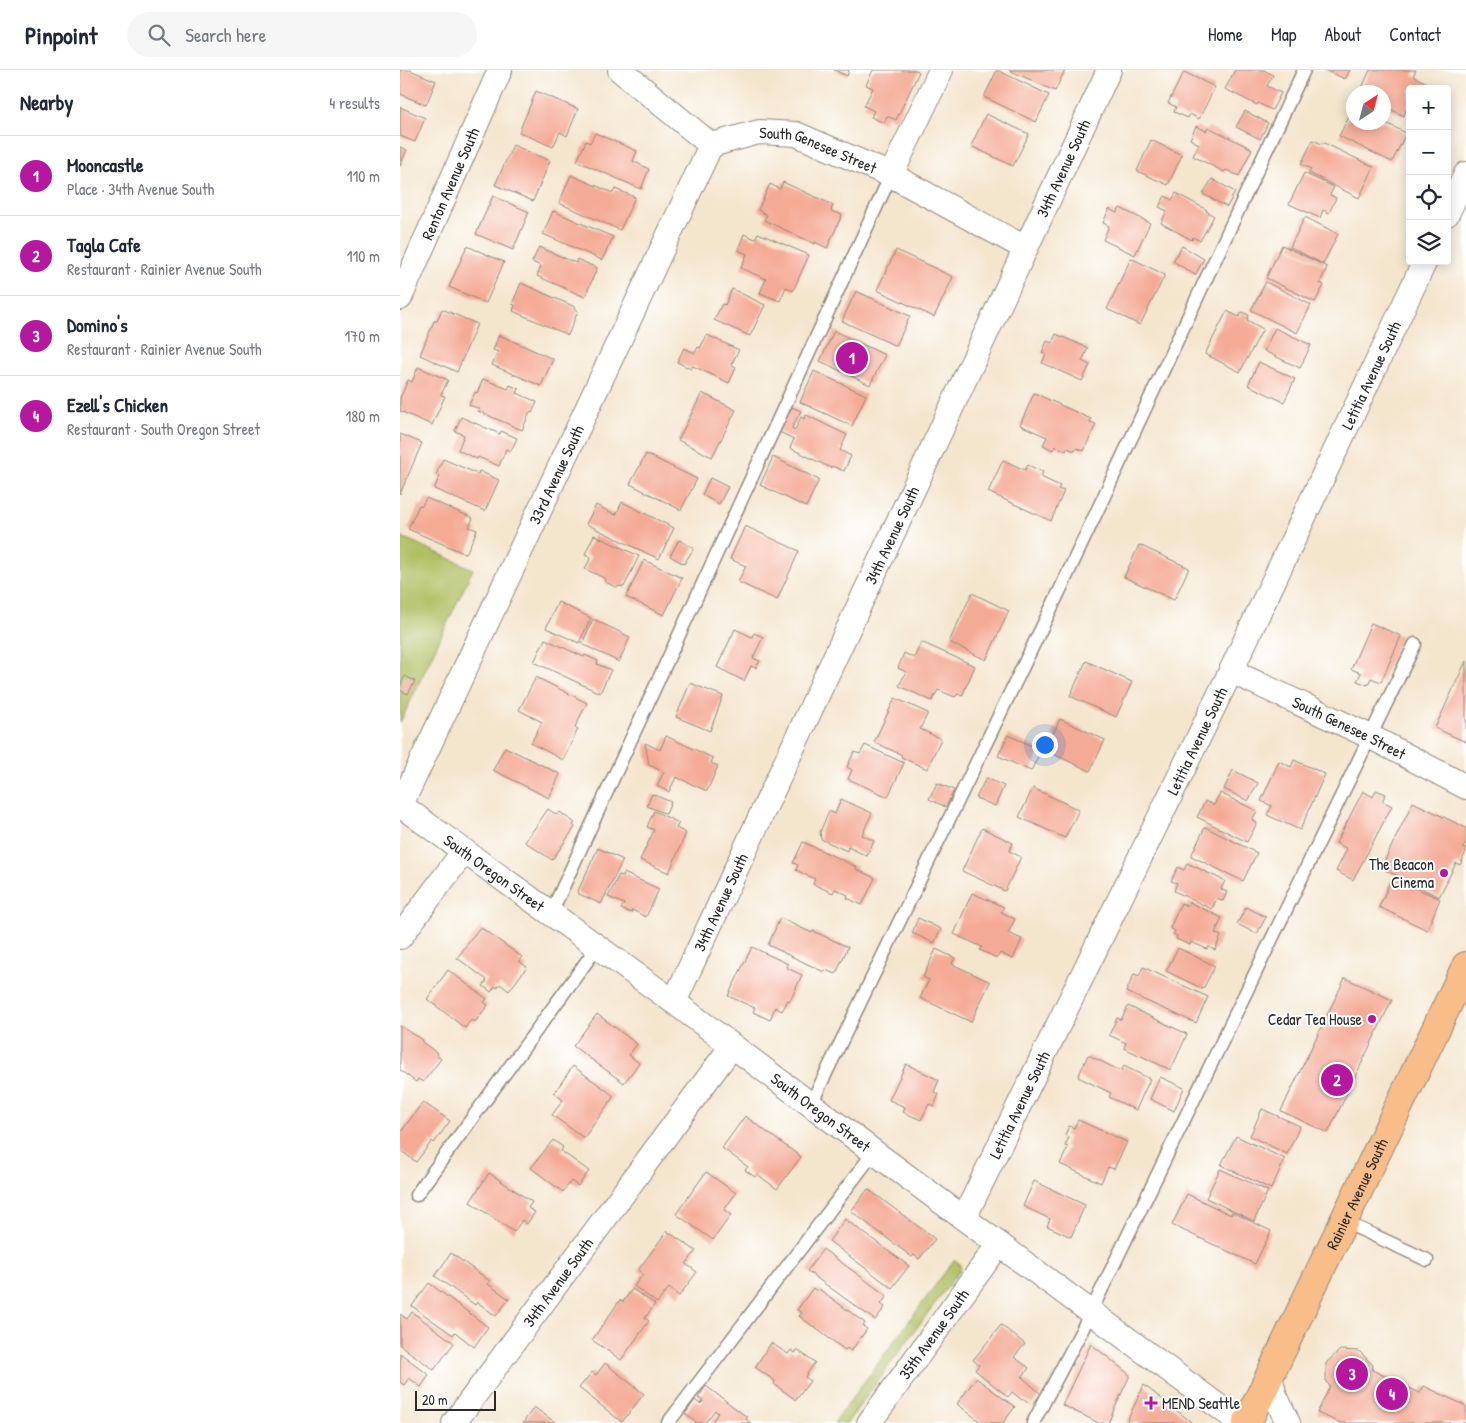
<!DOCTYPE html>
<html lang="en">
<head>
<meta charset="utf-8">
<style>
  :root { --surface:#fff; --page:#f6f6f7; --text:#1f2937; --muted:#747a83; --line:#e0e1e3; --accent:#b5179e }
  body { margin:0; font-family:"Patrick Hand",sans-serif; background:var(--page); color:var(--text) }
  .controls { position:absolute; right:15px; top:15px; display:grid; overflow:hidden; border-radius:5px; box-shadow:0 2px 12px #0003 }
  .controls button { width:45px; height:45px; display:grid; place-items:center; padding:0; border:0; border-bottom:1px solid var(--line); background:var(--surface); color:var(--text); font:25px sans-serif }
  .compass { position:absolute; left:946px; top:15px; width:45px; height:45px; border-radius:50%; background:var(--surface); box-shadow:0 2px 12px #0003; rotate:36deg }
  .scale { position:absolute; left:15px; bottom:12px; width:81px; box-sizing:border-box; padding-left:5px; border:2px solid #2b2b2b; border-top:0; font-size:14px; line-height:18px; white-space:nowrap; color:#2b2b2b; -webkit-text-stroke:4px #fff; paint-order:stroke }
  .you { position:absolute; left:644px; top:674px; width:18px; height:18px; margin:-12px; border:4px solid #fff; border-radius:50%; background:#1a73e8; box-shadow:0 0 0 8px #1a73e833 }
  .badge { display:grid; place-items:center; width:32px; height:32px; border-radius:50%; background:var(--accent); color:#fff; font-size:16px; font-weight:700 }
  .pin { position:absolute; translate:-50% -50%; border:2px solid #fff; box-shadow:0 1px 5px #0006 }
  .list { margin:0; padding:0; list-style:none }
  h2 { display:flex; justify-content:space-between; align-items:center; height:65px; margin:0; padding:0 20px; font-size:21px }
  h2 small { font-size:16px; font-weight:400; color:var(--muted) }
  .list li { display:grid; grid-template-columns:32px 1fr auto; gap:15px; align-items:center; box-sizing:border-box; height:80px; padding:0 20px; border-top:1px solid var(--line) }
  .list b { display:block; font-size:19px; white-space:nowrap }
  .list p { margin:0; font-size:16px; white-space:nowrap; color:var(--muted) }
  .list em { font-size:16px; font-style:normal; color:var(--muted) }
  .icon { flex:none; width:28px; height:28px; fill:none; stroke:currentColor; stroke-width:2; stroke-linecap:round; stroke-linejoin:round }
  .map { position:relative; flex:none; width:1066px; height:1353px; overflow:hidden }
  header { display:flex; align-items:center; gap:30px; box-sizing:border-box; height:70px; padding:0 25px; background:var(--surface); border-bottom:1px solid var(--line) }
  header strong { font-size:24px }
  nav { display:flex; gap:28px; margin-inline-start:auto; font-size:18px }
  .search { width:350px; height:45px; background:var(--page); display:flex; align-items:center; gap:12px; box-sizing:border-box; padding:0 18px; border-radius:28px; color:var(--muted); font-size:19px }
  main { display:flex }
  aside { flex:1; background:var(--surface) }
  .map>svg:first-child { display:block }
  .green { fill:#b1c063; stroke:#6e7647 }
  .building { fill:#f4ab96 }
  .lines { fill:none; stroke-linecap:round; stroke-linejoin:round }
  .lane-casing { stroke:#90887c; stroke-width:15 }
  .street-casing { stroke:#90887c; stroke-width:26 }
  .primary-casing { stroke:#90887c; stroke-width:30 }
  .lane { stroke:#fff; stroke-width:12 }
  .street { stroke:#fff; stroke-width:24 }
  .primary { stroke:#f8bd89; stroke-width:28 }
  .poi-dot { fill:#b5179e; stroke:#fff; stroke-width:2 }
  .labels { text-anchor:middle; stroke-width:4; stroke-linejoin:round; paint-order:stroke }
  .street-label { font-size:16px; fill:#2b2b2b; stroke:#fff }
  .poi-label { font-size:16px; fill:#2b2b2b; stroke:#fff; text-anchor:end }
</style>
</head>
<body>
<header>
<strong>Pinpoint</strong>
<div class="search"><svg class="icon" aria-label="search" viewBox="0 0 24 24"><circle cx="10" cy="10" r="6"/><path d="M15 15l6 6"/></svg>Search here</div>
<nav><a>Home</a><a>Map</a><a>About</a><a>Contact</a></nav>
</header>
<main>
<aside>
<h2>Nearby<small>4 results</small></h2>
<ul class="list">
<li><span class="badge">1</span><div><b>Mooncastle</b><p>Place · 34th Avenue South</p></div><em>110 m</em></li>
<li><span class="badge">2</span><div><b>Tagla Cafe</b><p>Restaurant · Rainier Avenue South</p></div><em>110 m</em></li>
<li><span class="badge">3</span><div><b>Domino's</b><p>Restaurant · Rainier Avenue South</p></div><em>170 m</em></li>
<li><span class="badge">4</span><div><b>Ezell's Chicken</b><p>Restaurant · South Oregon Street</p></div><em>180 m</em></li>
</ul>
</aside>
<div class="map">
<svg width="1066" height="1353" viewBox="0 0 1066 1353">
  <rect width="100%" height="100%" fill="#fff"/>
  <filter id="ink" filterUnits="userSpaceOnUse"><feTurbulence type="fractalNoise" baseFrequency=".02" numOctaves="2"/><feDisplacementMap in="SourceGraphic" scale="10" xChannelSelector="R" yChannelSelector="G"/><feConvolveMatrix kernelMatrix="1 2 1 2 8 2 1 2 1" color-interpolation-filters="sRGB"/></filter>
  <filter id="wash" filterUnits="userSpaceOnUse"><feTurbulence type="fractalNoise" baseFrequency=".0096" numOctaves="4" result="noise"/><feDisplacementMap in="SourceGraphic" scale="20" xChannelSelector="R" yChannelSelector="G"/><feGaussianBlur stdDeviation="1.12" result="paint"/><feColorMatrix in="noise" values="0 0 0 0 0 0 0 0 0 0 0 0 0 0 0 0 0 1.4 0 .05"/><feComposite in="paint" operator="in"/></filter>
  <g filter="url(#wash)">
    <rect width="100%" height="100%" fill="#f4e5cd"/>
    <path class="green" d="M0 466 73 499 0 653Z
      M554 1190 560 1195 561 1198 447 1353H434Z"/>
    <g id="blocks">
      <path class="building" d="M0 0H10L36 11 26 35 0 24Z
        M434 0H449L447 6Z
        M473 0H516L519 2 496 50 487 46 484 53 471 47 474 41 464 36 473 18 466 15Z
        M597 0 649 25 636 52 584 27Z
        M609 0H665L655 21Z
        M835 0H864L873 5 867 16 881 23 872 40 858 33 857 35 825 19Z
        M925 0H950L945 9Z
        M970 0H1016L1013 6 1029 14 1027 19H1010V41L1006 40 1004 46 984 36 986 32 984 30V22H966L961 20Z
        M784 2 815 17 799 49 790 44 788 48 774 42 776 37 768 33Z
        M136 21 178 39 167 66 160 62 153 77 119 62Z
        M0 37 25 48 15 72 0 66Z
        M954 37V52H984L1006 63 992 92 939 66Z
        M845 41 868 53 860 69 836 57Z
        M586 44 629 64 613 96 571 76Z
        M796 56 806 61 808 57 852 79 839 106 826 100 824 102 793 86 799 74 790 69Z
        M195 63 237 81 233 91 249 99 241 119 177 91 186 71 190 73Z
        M751 70 782 85 768 115 737 101Z
        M913 70 922 74V72L974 97 959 128 909 103 911 99 901 94Z
        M113 75 150 91 133 131 95 115Z
        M0 77 7 80 0 96Z
        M904 103 934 117 930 125 936 128 929 143 923 140 920 148 889 134Z
        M171 105 213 123 215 119 235 127 220 160 159 133Z
        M812 109 835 122 827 137 803 124Z
        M383 112 433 135 431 141 442 145 427 178 415 172V174L364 150 367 145 358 140 370 114 380 119Z
        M776 123 807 140 806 141 814 146 800 171 793 167 792 170 761 153 767 141 759 137 765 126 772 130Z
        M93 126 129 142 113 180 76 164Z
        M720 138 750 153 735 185 703 170 709 156 703 153 709 139 717 143Z
        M153 141 213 167 202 190 143 164Z
        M905 147 938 164 923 194 890 177Z
        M358 163 409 185 393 221 386 217 380 231 360 223 366 209 341 198 347 184 338 180 344 164 355 169Z
        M882 175 927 197 920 213 924 215 915 232 866 208Z
        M67 176 104 192 86 233 49 217Z
        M782 176 804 189 795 205 773 191Z
        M139 177 176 193 177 189 197 198 185 227 137 206 141 196 132 192Z
        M496 180 553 207 534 247 477 220Z
        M731 188 765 205 740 255 707 239Z
        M866 212 911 235 897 263 851 240Z
        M121 213 175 237 174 239 178 241 168 265 113 241 115 235 112 234Z
        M332 219 365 235 350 266 314 250 322 234 325 235Z
        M456 221 510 246 496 276 442 251Z
        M42 239 77 254 57 302 20 285 34 251H37Z
        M827 241 839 247 842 242 849 245 847 250 863 259 840 302 805 284Z
        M875 258 911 275 900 298 864 281Z
        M434 261 485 285 470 315 420 291Z
        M656 264 688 278 682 291 690 295 682 311 642 293 646 284 642 283 647 271 652 273Z
        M99 265 153 289 141 316 92 295 98 282 93 280Z
        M307 265 339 280 331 295 336 298 329 313 293 296 291 299 277 292 284 278 295 283 298 277 300 278Z
        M859 292 895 309 884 332 848 315Z
        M18 297 48 310 41 325 45 326 32 355 0 341V328L8 310 12 312Z
        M414 301 466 325 452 356 400 332Z
        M83 309 108 319 110 315 119 319 117 323 137 332 132 343 130 342 122 360 78 341 80 339 69 335 75 322 77 323Z
        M302 323 336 340 312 387 278 370Z
        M634 323 691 349 690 352 696 354 684 381 677 378 675 381 667 378 666 381 655 376 653 380 643 375 647 367 620 355Z
        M387 335 401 341 392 358 395 360 401 347 404 349 406 345 447 365 440 380 451 386 444 401 432 396 431 398 390 378 394 369 375 360Z
        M61 347 100 364 101 361 117 368 111 381 106 379 99 396 78 387 77 389 58 380 64 365 55 361Z
        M0 364 22 373 0 424Z
        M246 384 297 409 281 440 230 414Z
        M373 387 419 410 406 437 360 415Z
        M43 389 78 404 79 401 99 410 85 441 34 419 40 406 36 405Z
        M603 390 625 400 628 395 643 402 641 407 660 416 658 419 664 421 651 451 588 422Z
        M310 408 328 417 319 434 302 425Z
        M26 428 73 448 69 457 77 460 66 484 8 459 19 435 22 436Z
        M222 432 274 458 259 489 186 454 196 435 216 445Z
        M345 456 399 481 377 530 338 512 346 496 330 489Z
        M194 465 239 486 224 517 221 516 216 517 205 512 204 508 185 499 191 487 185 484Z
        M279 470 294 478 284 494 270 486Z
        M739 475 789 498 774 530 724 507Z
        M244 490 282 508 264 545 226 527Z
        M572 523 609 541 586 590 549 572Z
        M158 532 191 548 179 573 146 558Z
        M193 549 230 567 219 592 182 574Z
        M971 553 1001 566 981 612 971 608 968 615 957 611 961 603 951 599Z
        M335 559 352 567 354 563 363 567 353 588 360 591 356 598 351 596 344 611 317 597Z
        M145 569 184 587 185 585 198 591 197 594 211 600 200 623 134 592Z
        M521 572 575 596 562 626 558 624 555 627 538 620 532 631 499 616 506 602 498 598 504 583 514 588Z
        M686 591 732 612 716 647 670 626Z
        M1066 591V672L1035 658Z
        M5 606 15 611 8 624 0 620V616Z
        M136 607 187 633 175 657 178 659 163 690 131 673 142 652 119 640Z
        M290 613 323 626 310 661 276 647Z
        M495 628 528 643 520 659 541 669 527 699 501 687 502 685 474 672Z
        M660 649 705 670 690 701 651 683 657 669 652 666Z
        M608 665 641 680 631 701 598 686Z
        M266 666 313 688 311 693 318 696 307 721 276 707 269 722 257 716 264 702 249 695 245 673 260 680Z
        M465 675 504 693 488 727 448 709 452 700 447 697 454 682 460 684Z
        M105 677 160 704 149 728 93 700Z
        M894 690 925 704 900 760 867 745 872 736 861 731 879 691 891 697Z
        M833 700 858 713 848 731 824 719Z
        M586 708 604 716 595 736 576 728Z
        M537 713 554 720 546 737 529 729Z
        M633 718 679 740 665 768 619 747Z
        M976 720 986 724 982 731 992 736 953 810 936 801 947 779 936 773 963 721 973 727Z
        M820 723 857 741 852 750 857 753 847 772 797 747 805 731 814 735Z
        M252 724 271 732 266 744 247 736Z
        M441 729 472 743 462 765 474 771 467 786 448 777 447 781 421 769 420 762 429 741 435 744Z
        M1013 732 1066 758V773L1063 778 1066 779V782L1060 795 1056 793 1039 827 981 798Z
        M148 739 157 745 160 742 175 753 173 755 175 757 152 790 125 772Z
        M254 741 279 753 276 758 286 763 269 803 240 790 254 760 247 757Z
        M805 757 857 783 843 811 791 786Z
        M582 758 613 773 609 781 621 787 605 821 562 801Z
        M403 772 457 797 456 799 475 808 462 835 447 828 448 825 435 819 433 823 413 814 415 809 396 800 398 795 393 793Z
        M198 778 223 790 201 834 177 823Z
        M787 793 825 811 821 819 827 822 823 831 817 828 812 839 774 821 777 813 771 811 778 797 784 800Z
        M224 803 259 819 246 847 232 840 231 843 221 839 224 834 208 827 219 805 223 806Z
        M991 810 1010 819 1011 816 1040 829 1027 860 979 837Z
        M572 823 604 837 601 842 615 849 608 863 622 869 613 889 600 883 597 888 580 880 582 877 554 864Z
        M789 832 822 848 815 863 821 866 815 880 809 877 807 879 791 872 790 875 776 869 777 866 773 864 775 861 770 858 781 833 787 836Z
        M846 837 866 847 857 864 837 854Z
        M380 848 412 863 413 861 448 877 436 904 425 900 424 902 368 875Z
        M518 848 541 859 534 873 512 863Z
        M80 857 122 887 119 891 127 897 109 921 100 914 97 918 95 916 91 922 83 916 87 910 57 888Z
        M352 877 388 894 387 898 402 905 390 931 388 930 382 941 375 937 370 950 353 942 355 938 328 926Z
        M778 878 815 896 803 919 766 901Z
        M536 879 555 888 552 894 590 912 571 952 520 928 529 910 523 907Z
        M743 897 808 927 796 953 726 922 734 904 739 906Z
        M48 900 87 929 84 932 88 935 75 952 71 950 65 958 27 929Z
        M945 908 992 930 928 1063 881 1041Z
        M728 936 787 964 771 1000 724 978 726 973 709 965 717 948 721 950Z
        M197 944 237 974 229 985 239 993 224 1013 173 976Z
        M0 956 23 970 22 972 37 983 36 985 41 989 23 1012 18 1009 16 1012 0 1000Z
        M688 985 721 1001 724 996 750 1009 736 1040 709 1027 711 1023 678 1007Z
        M506 994 539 1010 534 1022 539 1024 534 1036 529 1034 521 1050 503 1042 505 1037 489 1030Z
        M173 996 214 1026 184 1068 152 1045 163 1030 154 1023Z
        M760 1007 784 1018 774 1041 750 1029Z
        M23 1032 50 1051 34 1073 32 1071 16 1092 0 1080V1063Z
        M862 1039 900 1056 887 1084 850 1066Z
        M345 1046 401 1087 377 1119 357 1104 355 1107 345 1100 348 1097 322 1078Z
        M678 1050 727 1072 714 1099 708 1097 701 1113 660 1094 668 1077 665 1076 669 1067 665 1065 669 1056 674 1058Z
        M836 1066 885 1089 871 1119 821 1095Z
        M153 1070 163 1077 161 1081 189 1101 178 1116 171 1111 163 1122 131 1098Z
        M820 1099 868 1121 854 1151 806 1128Z
        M306 1102 336 1123 324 1140 331 1145 313 1170 276 1144Z
        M89 1103 132 1132 128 1138 135 1142 127 1154 122 1150 114 1162 70 1132Z
        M634 1111 685 1135 671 1167 647 1156 650 1149 623 1136Z
        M468 1119 535 1169 519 1189 514 1185 512 1187 451 1141Z
        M787 1124 831 1145 832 1142 871 1161 855 1194 772 1155Z
        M445 1149 509 1196 492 1218 429 1171Z
        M267 1161 296 1181 286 1194 297 1202 279 1226 269 1218 257 1233 234 1216 243 1204 238 1200Z
        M423 1179 487 1226 481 1234 485 1237 475 1250 407 1201Z
        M51 1183 90 1211 88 1214 109 1229 96 1246 77 1232 75 1235 35 1206Z
        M29 1213 88 1257 74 1277 55 1262 53 1265 12 1236Z
        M413 1218 417 1221 419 1219 465 1253 463 1256 467 1259 451 1281 447 1278 445 1280 399 1246 402 1243 397 1240Z
        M232 1219 255 1234 245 1248 249 1251 221 1290 192 1270 220 1230 223 1232Z
        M12 1242 54 1273 34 1300 0 1275V1244L7 1249Z
        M601 1255 625 1274 614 1287 629 1298 622 1307 641 1324 632 1335 624 1329 622 1330 612 1322 608 1327 575 1300 579 1295 573 1290Z
        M371 1273 388 1284 391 1280 395 1283 397 1280 415 1292 405 1307 410 1311 396 1330 374 1314 375 1311 355 1297Z
        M691 1274 730 1305 708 1353H699L662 1335Z
        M940 1280 959 1281 973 1295 972 1300 1020 1323 1024 1316 1066 1336V1353H941L917 1343 930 1316 926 1312V1293Z
        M0 1283 29 1305 21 1317 9 1308 4 1315 0 1312Z
        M205 1293 244 1324 222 1352 179 1318 192 1302 196 1305Z
        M576 1308 615 1337 603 1353H582L557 1334Z
        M744 1315 790 1351V1353H726Z
        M306 1316 347 1347 346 1349 351 1353H311L318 1343 315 1340 305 1353H297L285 1344 295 1330 300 1334 303 1331 298 1328Z
        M134 1337 156 1353H123Z"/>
    </g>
  </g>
  <g filter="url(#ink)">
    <use href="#blocks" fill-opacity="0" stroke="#90887c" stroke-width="1"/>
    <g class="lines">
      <defs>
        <path id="lane" d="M151 843 491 105
          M411 1034 660 520 904 0
          M16 1125 198 876
          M943 1151 1027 1190
          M268 1353 474 1082
          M633 1353 682 1260 1015 574"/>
        <g id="street">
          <path d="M220 0 311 75"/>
          <path id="s1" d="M311 75 359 62 396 64 491 105 625 178"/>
          <path d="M491 105 541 0"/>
          <path d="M1047 144 1066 104"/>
          <path id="s2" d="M0 228 100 0"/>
          <path id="s3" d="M831 601 971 667 1066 717"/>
          <path id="s4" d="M0 735 274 932 474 1082 841 1353"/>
          <path id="s5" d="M1 735 311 75"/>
          <path d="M0 867 64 781"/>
          <path id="s6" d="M274 932 709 0"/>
          <path id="s7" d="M564 1148 831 601 1025 191"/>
          <path d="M870 1305 874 1323 888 1353"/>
          <path id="s8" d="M54 1353 332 976"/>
          <path id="s9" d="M469 1353 599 1174"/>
        </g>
        <g id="primary">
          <path id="s10" d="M847 1353 1066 896"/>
        </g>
      </defs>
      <use href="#lane" class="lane-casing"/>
      <use href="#street" class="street-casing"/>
      <use href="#primary" class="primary-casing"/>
      <use href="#lane" class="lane"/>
      <use href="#street" class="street"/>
      <use href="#primary" class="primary"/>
    </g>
  </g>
  <g class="poi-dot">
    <circle cx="1044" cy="803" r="5"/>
    <circle cx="972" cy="949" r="5"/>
    <path d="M748.5 1325.5h5v5h5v5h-5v5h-5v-5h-5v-5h5z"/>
  </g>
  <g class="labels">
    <g class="street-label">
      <text dy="6" stroke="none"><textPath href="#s1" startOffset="112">South Genesee Street</textPath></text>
      <text dy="6" stroke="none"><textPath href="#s6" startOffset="920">34th Avenue South</textPath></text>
      <text dy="6" stroke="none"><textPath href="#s2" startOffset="125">Renton Avenue South</textPath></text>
      <text dy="6" stroke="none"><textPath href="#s7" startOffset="936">Letitia Avenue South</textPath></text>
      <text dy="6" stroke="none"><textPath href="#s5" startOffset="365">33rd Avenue South</textPath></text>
      <text dy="6" stroke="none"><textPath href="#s6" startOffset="515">34th Avenue South</textPath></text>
      <text dy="6" stroke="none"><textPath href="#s3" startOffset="131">South Genesee Street</textPath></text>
      <text dy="6" stroke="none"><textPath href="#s7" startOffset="531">Letitia Avenue South</textPath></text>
      <text dy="6" stroke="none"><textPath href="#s4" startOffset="116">South Oregon Street</textPath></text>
      <text dy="6" stroke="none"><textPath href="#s6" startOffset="110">34th Avenue South</textPath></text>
      <text dy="6" stroke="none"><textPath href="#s7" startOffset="126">Letitia Avenue South</textPath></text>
      <text dy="6" stroke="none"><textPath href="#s4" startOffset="521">South Oregon Street</textPath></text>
      <text dy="6" stroke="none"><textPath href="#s10" startOffset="254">Rainier Avenue South</textPath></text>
      <text dy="6" stroke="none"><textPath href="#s8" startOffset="175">34th Avenue South</textPath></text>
      <text dy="6" stroke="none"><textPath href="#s9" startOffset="110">35th Avenue South</textPath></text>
    </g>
    <g class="poi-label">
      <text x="1034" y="800">The Beacon<tspan x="1034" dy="18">Cinema</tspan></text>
      <text x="962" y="955">Cedar Tea House</text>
      <text x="762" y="1339" text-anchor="start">MEND Seattle</text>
    </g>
  </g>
</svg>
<div class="controls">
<button>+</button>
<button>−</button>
<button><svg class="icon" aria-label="locate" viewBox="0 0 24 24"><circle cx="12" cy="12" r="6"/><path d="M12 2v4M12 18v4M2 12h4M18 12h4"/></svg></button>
<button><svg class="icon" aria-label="layers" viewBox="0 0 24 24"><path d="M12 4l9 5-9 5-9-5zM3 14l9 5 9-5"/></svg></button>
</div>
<svg class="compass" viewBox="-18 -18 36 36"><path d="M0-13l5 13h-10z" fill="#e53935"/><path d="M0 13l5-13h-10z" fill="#747a83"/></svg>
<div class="scale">20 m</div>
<div class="you"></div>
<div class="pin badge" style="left:452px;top:288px">1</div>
<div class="pin badge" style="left:937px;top:1010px">2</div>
<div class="pin badge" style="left:952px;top:1304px">3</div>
<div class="pin badge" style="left:992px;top:1324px">4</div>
</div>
</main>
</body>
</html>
